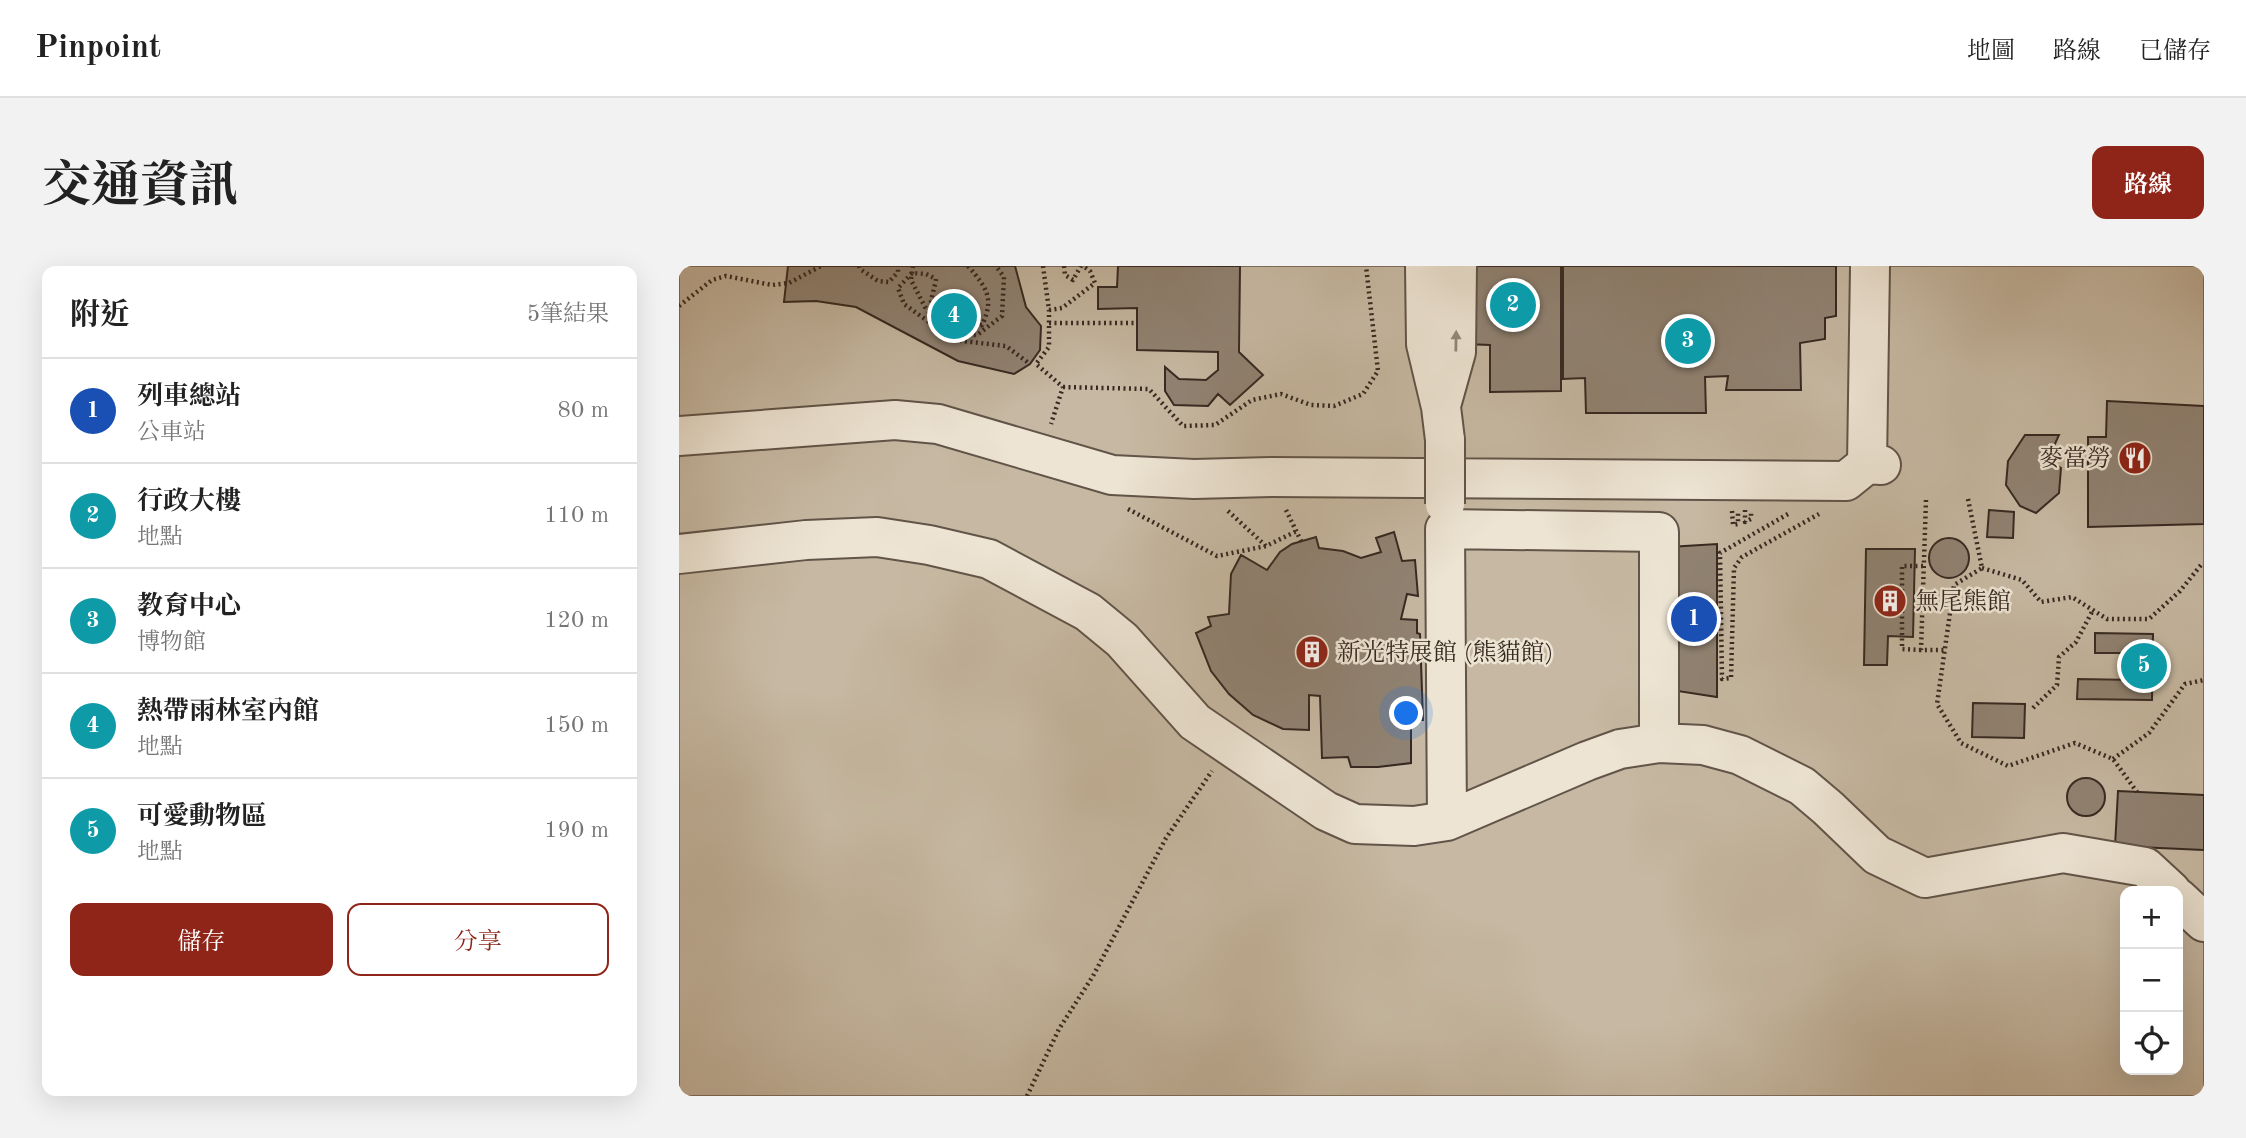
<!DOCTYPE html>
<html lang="zh-TW">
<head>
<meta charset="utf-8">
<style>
  :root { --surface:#fff; --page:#f2f2f2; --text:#222; --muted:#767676; --line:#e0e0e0; --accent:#8f2418 }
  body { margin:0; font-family:"Old Standard TT","Noto Serif TC",serif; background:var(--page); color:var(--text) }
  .controls { position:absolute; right:21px; bottom:21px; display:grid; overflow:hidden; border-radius:14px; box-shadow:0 7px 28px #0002 }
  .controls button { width:63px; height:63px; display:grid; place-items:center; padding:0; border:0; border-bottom:2px solid var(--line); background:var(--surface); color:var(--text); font:35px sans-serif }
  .you { position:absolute; left:728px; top:448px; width:24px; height:24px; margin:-18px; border:5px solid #fff; border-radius:50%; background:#1a73e8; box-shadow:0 0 0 10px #1a73e833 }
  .badge { display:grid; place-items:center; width:46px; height:46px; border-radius:50%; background:var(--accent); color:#fff; font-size:23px; font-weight:700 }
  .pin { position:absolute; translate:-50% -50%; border:4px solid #fff; box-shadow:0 2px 7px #0006 }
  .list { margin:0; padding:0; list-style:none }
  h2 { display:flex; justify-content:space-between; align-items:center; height:91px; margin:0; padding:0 28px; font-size:30px }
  h2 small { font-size:23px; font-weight:400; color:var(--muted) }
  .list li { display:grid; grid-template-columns:46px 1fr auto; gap:21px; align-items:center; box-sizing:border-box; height:105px; padding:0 28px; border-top:2px solid var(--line) }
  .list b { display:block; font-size:26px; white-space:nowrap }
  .list p { margin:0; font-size:23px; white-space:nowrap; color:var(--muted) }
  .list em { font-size:23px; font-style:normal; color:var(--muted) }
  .actions { display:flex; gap:14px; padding:21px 28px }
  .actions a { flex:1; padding:16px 0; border:2px solid var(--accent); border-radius:14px; text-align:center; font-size:24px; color:var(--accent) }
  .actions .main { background:var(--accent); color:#fff }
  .icon { flex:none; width:38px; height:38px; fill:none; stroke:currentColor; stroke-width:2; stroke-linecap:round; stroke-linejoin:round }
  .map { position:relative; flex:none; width:1525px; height:830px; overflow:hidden; border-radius:14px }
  header { display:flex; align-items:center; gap:42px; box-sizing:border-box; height:98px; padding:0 35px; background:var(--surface); border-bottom:2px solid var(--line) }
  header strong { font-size:33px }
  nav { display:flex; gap:38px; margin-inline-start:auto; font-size:24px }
  .intro { display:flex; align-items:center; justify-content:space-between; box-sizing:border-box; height:168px; padding:0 42px }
  h1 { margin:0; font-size:49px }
  .button { padding:18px 32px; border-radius:14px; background:var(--accent); color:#fff; font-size:24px; font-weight:700 }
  main { display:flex; gap:42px; padding:0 42px }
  aside { flex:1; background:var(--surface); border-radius:14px; box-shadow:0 7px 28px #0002 }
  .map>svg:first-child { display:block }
  .green { fill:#c6b8a2; stroke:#7e7062; stroke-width:2; fill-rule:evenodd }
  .building { fill:#908272; stroke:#362921; stroke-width:2 }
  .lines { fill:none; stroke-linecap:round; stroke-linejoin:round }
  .minor-casing { stroke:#615448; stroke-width:42 }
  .path { stroke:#362921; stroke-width:4.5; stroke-dasharray:2 3.5; stroke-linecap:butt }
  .minor { stroke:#ede4d3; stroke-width:38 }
  .minor-bridge-casing { stroke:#615448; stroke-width:42; stroke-linecap:butt }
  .path-bridge { stroke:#362921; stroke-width:4.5; stroke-dasharray:2 3.5; stroke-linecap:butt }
  .minor-bridge { stroke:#ede4d3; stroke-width:38 }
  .oneway { fill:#92867a }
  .labels { text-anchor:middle; stroke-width:5; stroke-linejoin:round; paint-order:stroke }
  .poi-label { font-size:24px; fill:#362921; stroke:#ede4d3; text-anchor:start }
</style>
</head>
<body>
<header>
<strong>Pinpoint</strong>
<nav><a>地圖</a><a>路線</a><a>已儲存</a></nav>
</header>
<div class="intro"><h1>交通資訊</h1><a class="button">路線</a></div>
<main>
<aside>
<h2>附近<small>5筆結果</small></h2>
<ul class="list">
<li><span class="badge" style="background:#1a4fb4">1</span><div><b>列車總站</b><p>公車站</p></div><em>80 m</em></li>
<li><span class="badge" style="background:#0f9aa8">2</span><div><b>行政大樓</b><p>地點</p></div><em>110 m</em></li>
<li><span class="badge" style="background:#0f9aa8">3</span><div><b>教育中心</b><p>博物館</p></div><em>120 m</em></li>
<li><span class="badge" style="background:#0f9aa8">4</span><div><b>熱帶雨林室內館</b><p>地點</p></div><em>150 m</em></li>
<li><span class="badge" style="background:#0f9aa8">5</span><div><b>可愛動物區</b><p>地點</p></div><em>190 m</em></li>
</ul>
<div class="actions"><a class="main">儲存</a><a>分享</a></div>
</aside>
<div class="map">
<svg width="1525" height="830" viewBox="0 0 1525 830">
  <rect width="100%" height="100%" fill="#e3d5bc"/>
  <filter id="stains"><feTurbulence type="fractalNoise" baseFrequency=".00286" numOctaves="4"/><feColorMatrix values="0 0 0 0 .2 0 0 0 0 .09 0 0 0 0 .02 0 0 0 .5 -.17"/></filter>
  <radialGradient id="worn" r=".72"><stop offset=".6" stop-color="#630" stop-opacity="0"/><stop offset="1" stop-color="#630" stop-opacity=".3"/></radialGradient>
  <path class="green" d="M0 0H1525V830H0ZM1446 625H1499V804H1446Z"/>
  <path class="building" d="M109 0H336L347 41 362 60 361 84 351 98 335 108 279 95 177 41 137 35 105 36Z
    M439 0H561L560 86 584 109 551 139 539 128 529 140 495 139 486 125V101L500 113 527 114 539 104V86L458 84V42L419 43V21H438Z
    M785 0H882V125L811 126V79L785 78Z
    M884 0H1157V50L1146 52V73L1121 77 1122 124H1047L1049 110 1026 111 1027 147H907L906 112 884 113Z
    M1428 135 1525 140V258L1409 261V171H1427Z
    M1346 169H1380L1369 193 1382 202 1380 227 1357 247 1341 240 1327 219 1329 195Z
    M1310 244 1335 246 1334 272 1308 271Z
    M715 266 723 295 736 294 739 330 728 328 722 353 738 354V367L741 368 744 454H732V497L699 501H672L669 491 643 492 641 430 630 429V464L604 463 574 449 550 428 532 405 517 367 532 360 529 351 550 348 552 308 562 289 588 304 601 286 613 278 637 271 640 282 664 285 682 292 702 286 697 272Z
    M1250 292a20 20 0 1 1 40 0a20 20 0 1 1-40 0Z
    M1038 278V431L992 424 990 281Z
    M1187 283H1236L1234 371 1209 370 1208 399H1185Z
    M1416 367 1474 368 1473 434 1398 433 1399 413 1457 414V387H1416Z
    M1294 437 1346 438 1345 472 1293 471Z
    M1388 531a19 19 0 1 1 38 0a19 19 0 1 1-38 0Z
    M1439 525 1525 529V584L1436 580Z"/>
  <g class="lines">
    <defs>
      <path id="minor" d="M746 0 747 78 762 141 766 174
        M763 136 777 86 778 0
        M0 170 216 154 259 158 433 209 515 213 592 211 1167 215 1188 198 1202 199
        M1188 198 1191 0
        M0 288 127 274 198 271 250 279 310 293 409 346 443 374 516 456 647 545 676 558 735 560 768 555 908 495 941 483 980 477 1024 479 1061 489 1123 520 1149 542 1198 589 1246 612 1384 587 1466 601 1492 625
        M768 555 766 263 980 266V477
        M1499 632 1525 656"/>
    </defs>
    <use href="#minor" class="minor-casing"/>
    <path class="path" d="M180 0 181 3 199 15 210 16 219 6V0
      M289 0C307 21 316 32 303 59 285 64 257 66 252 41 251 34 256 21 257 13L247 8 233 7 219 22 225 38 275 74 327 80 351 98
      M364 0 370 44V81L357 98 384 121 372 158
      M385 0 386 9 394 14 402 0
      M0 40 33 14 47 10 93 19 110 17 142 0
      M370 44 383 42 416 17 411 5 404 0
      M370 57H458
      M384 121 470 123 504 160 536 159 573 134 602 128 632 139 655 140 684 128 699 105 687 0
      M1289 233 1303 302 1275 319 1258 438 1282 477 1329 500 1396 477 1434 493 1458 526
      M1247 234 1242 384H1266
      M449 243 538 290 587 280 618 265
      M607 244 622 275
      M1066 244V256L1072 253V246
      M549 245 587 280
      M1053 245 1054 259 1059 258V245
      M1109 248 1041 287 1043 413 1052 412 1055 302 1063 291 1140 248
      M1303 302 1343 314 1362 336 1393 331 1428 353H1470L1501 325 1522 299H1525
      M1242 384 1223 383V300H1245
      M1354 442 1378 419 1380 391 1397 376 1414 344
      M1434 493 1470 467 1506 418 1525 414
      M348 830 380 763 414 710 487 572 533 505"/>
    <use href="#minor" class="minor"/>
    <defs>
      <path id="minor-bridge" d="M766 174V238"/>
    </defs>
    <use href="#minor-bridge" class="minor-bridge-casing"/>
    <path class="path-bridge" d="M234 0 232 14 246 41 259 57 274 68 298 69 323 50 325 11 317 0"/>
    <use href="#minor-bridge" class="minor-bridge"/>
  </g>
  <defs><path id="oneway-solid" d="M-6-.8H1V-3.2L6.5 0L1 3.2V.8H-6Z" transform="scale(1.75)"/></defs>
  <use class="oneway" href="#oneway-solid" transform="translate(777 75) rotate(-89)"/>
  <defs>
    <symbol id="restaurant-disc" viewBox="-11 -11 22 22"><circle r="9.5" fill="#8f2418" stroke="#ede4d3"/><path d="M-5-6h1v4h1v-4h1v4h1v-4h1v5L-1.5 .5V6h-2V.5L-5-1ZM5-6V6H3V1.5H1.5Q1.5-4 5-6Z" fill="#fff"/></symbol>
    <symbol id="building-disc" viewBox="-11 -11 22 22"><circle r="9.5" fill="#8f2418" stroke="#ede4d3"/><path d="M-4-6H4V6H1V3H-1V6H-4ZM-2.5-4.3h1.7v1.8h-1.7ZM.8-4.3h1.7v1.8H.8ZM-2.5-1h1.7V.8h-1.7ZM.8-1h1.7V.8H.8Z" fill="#fff"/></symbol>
  </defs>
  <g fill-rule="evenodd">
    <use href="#restaurant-disc" x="1437" y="173" width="38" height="38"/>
    <use href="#building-disc" x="1192" y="316" width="38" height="38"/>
    <use href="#building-disc" x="614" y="367" width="38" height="38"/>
  </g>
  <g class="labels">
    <g class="poi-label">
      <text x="1432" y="200" text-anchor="end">麥當勞</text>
      <text x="1236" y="343">無尾熊館</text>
      <text x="658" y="394">新光特展館 (熊貓館)</text>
    </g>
  </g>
  <rect width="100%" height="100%" filter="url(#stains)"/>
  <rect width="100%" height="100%" fill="url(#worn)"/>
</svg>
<div class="controls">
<button>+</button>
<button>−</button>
<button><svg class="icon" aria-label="locate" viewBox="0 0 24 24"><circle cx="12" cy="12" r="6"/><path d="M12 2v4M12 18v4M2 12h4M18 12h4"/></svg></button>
</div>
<div class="you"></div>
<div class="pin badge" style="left:1015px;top:353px;background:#1a4fb4">1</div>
<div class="pin badge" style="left:834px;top:39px;background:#0f9aa8">2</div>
<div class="pin badge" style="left:1009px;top:75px;background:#0f9aa8">3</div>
<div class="pin badge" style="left:275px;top:50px;background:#0f9aa8">4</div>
<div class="pin badge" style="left:1465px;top:400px;background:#0f9aa8">5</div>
</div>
</main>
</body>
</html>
